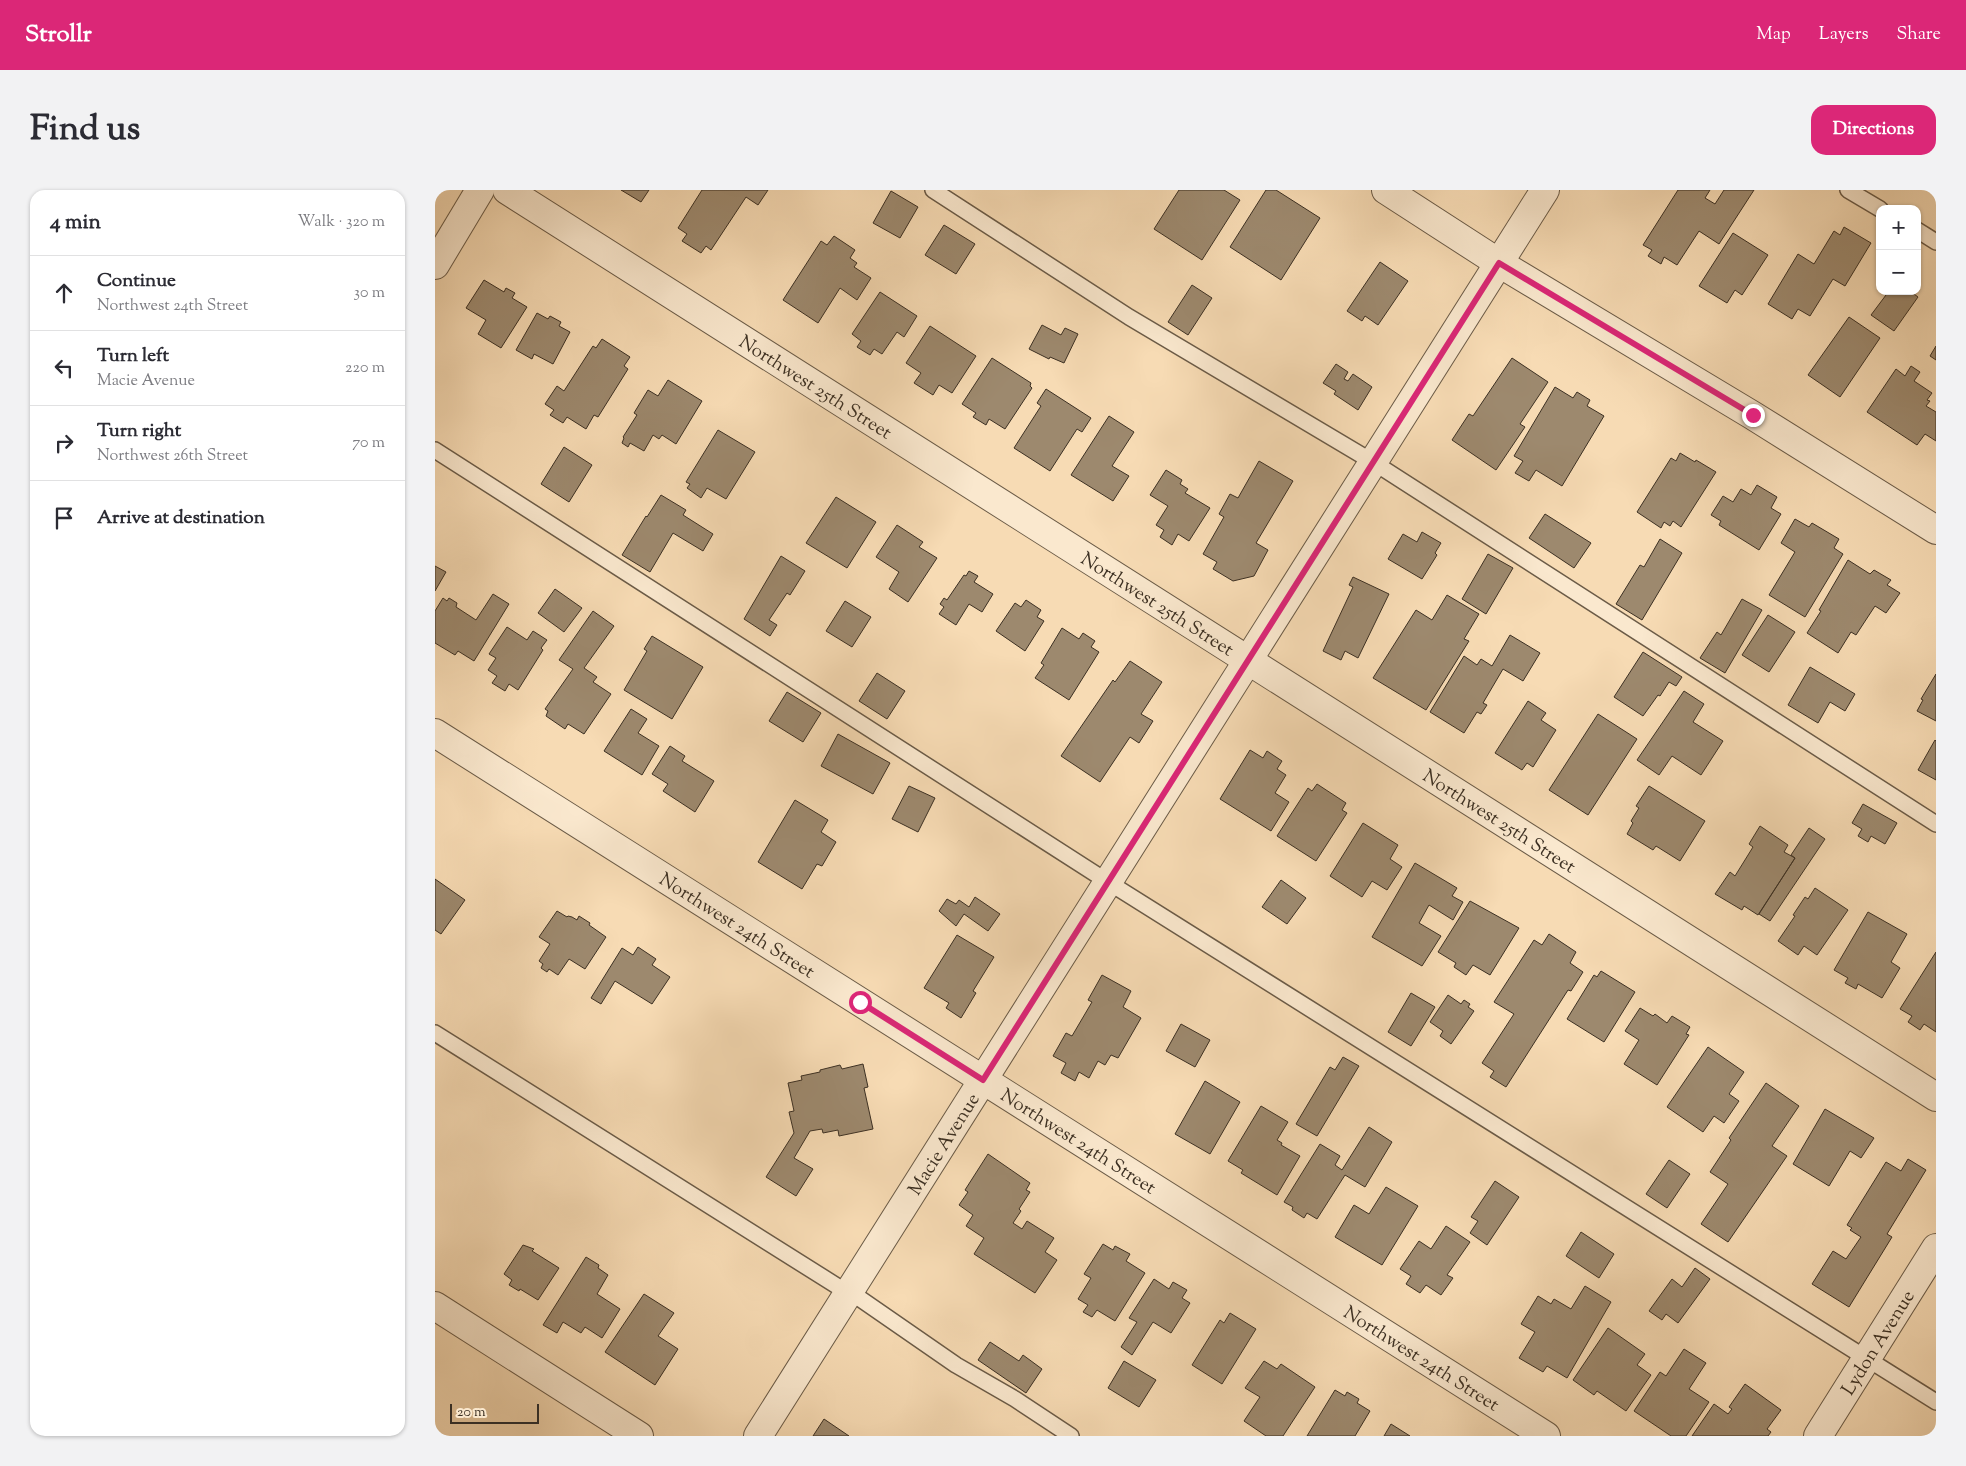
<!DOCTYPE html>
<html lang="en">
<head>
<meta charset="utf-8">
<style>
  :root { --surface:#fff; --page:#f2f2f3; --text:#2b2b33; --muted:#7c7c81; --line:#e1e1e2; --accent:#db2777 }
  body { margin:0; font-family:"Sorts Mill Goudy",serif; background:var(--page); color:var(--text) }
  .controls { position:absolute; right:15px; top:15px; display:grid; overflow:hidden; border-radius:10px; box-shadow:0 1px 4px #0004 }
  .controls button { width:45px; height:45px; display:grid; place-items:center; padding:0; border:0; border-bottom:1px solid var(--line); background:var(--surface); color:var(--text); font:25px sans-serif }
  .scale { position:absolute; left:15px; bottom:12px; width:89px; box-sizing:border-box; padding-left:5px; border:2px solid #3c3023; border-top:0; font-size:14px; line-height:18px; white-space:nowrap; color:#3c3023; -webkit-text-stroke:4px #fae8ce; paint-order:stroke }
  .stop { position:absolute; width:15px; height:15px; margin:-11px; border:4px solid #db2777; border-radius:50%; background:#fff }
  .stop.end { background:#db2777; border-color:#fff; box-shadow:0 1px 5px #0008 }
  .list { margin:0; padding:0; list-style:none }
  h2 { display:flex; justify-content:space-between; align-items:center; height:65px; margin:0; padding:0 20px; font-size:21px }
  h2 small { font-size:16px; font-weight:400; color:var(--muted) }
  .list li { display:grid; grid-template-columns:32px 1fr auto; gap:15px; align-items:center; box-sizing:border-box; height:75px; padding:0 20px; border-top:1px solid var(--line) }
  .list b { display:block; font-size:19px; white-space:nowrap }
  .list p { margin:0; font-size:16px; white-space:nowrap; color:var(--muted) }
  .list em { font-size:16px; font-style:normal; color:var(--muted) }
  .icon { flex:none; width:28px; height:28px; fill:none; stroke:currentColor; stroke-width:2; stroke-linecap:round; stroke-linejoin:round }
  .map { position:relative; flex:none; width:1501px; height:1246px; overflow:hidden; border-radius:15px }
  header { display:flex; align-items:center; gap:30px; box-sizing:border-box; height:70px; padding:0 25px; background:var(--accent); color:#fff }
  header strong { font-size:24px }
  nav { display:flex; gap:28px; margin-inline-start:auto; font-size:18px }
  .intro { display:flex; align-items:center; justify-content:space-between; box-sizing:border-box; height:120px; padding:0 30px }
  h1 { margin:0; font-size:35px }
  .button { padding:12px 22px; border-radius:15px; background:var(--accent); color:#fff; font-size:18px; font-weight:700 }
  main { display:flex; gap:30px; padding:0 30px }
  aside { flex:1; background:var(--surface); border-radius:15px; box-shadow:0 1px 4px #0004 }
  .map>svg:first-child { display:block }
  .building { fill:#9d896e; stroke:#3c3023 }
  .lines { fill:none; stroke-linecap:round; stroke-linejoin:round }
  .lane-casing { stroke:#6b5b47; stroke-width:18 }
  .street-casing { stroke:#6b5b47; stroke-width:30 }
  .lane { stroke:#fae8ce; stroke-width:15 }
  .street { stroke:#fae8ce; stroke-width:28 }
  .route { stroke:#db2777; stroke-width:6 }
  .labels { text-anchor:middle; stroke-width:4; stroke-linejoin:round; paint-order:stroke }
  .street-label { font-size:19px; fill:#3c3023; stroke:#fae8ce }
</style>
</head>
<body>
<header>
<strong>Strollr</strong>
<nav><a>Map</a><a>Layers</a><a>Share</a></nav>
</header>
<div class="intro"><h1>Find us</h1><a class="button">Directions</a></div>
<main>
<aside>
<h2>4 min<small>Walk · 320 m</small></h2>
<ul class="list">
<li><svg class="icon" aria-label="ahead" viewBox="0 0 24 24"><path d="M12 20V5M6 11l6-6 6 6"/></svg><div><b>Continue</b><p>Northwest 24th Street</p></div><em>30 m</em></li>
<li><svg class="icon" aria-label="left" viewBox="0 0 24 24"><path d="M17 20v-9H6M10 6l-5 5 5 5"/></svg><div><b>Turn left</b><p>Macie Avenue</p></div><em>220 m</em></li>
<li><svg class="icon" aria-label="right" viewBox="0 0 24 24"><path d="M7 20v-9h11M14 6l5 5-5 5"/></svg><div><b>Turn right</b><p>Northwest 26th Street</p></div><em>70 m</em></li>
<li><svg class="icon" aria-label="arrive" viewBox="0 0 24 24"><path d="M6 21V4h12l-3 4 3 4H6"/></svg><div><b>Arrive at destination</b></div></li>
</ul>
</aside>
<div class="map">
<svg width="1501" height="1246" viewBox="0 0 1501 1246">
  <rect width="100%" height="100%" fill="#f7dbb4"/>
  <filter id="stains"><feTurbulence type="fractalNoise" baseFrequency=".004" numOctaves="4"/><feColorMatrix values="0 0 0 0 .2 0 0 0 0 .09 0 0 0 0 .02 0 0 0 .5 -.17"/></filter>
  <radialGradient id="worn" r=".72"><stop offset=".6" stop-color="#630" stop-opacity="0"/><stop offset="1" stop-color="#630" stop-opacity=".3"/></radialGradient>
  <path class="building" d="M186 0H214L206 12Z
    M267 0H333L323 15 311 7 276 60 271 56 266 63 247 51 252 44 243 38Z
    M744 0H789L805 10 767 70 719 39Z
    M831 0H841L885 28 846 90 795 57Z
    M1243 0H1275L1270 8 1280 14 1289 0H1319L1284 54 1264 41 1242 75 1229 67 1226 74 1213 66 1217 60 1208 55Z
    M456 1 483 17 465 48 438 33Z
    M509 35 540 54 521 84 490 65Z
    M1409 37 1436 53 1410 96 1398 89 1375 126 1363 119 1357 129 1333 114 1363 64 1379 74 1399 41 1405 45Z
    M1298 43 1333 65 1307 105 1300 100 1292 113 1264 96Z
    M399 46 420 60 415 68 422 73 419 77 436 88 422 110 405 98 383 133 348 110 386 51 392 55Z
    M945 72 973 91 943 135 930 126 927 131 912 121Z
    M49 90 69 102 71 98 80 103 77 108 92 117 66 158 43 144 51 130 31 118Z
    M757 95 777 108 753 145 733 132Z
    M1454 101H1475L1483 107 1459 141 1436 125Z
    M445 102 482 126 469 147 462 142 447 164 439 159 435 165 422 157 426 151 417 144Z
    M102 123 113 129 115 126 126 132 124 136 135 142 118 174 99 164 97 169 81 160Z
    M1414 127 1445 148 1405 207 1373 185Z
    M607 135 626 145 630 138 643 144 629 173 615 167 614 169 594 159Z
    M495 136 541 166 517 203 504 195 498 205 479 193 486 183 471 173Z
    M167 149 195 167 189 176 193 179 163 227 159 225 151 239 132 227 128 233 115 225 119 220 110 214 122 196 129 201 158 156 161 158Z
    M1501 156V170L1495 166Z
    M557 168 596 193 595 196 597 198 570 239 554 229 551 235 538 227 541 223 527 214Z
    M1077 168 1113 192 1085 234 1090 237 1061 280 1017 250 1034 224 1038 226Z
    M901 174 913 182 909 189 913 191 918 184 937 197 923 220 899 204 901 201 888 193Z
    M1476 176 1485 182 1479 191 1497 203 1492 210 1495 211 1491 216 1501 222V251L1490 244 1482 255 1432 222 1461 179 1470 186Z
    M233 190 267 211 241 254 227 245 224 249 218 245 209 261 195 253 193 257 187 253 189 248 188 247 202 225 199 223 213 200 223 206Z
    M1120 197 1138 208 1142 202 1155 210 1152 216 1169 226 1127 296 1101 280 1094 291 1080 283 1088 271 1079 266Z
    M611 199 656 228 647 242 642 239 615 281 579 258 606 216 602 213Z
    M674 226 699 242 677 276 694 286 678 311 636 285Z
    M283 240 320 262 291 309 272 298 266 308 252 298 255 294 251 292Z
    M129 257 157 275 134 312 106 294Z
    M1245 263 1260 272 1261 270 1281 282 1246 337 1238 331 1235 336 1229 332 1226 338 1202 322 1236 268 1241 271Z
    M824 271 858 291 821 353 833 360 819 386 798 391 778 379 782 372 768 364 789 327 784 324 795 304 803 308Z
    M731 280 747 290 745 294 753 299 750 303 775 318 754 351 743 344 737 355 725 347 729 340 721 335 733 316 715 305Z
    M1322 295 1342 307 1336 318 1346 324 1324 360 1284 335 1286 331 1276 325 1288 306 1298 312 1306 299 1316 305Z
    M226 305 251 320 248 325 278 344 268 361 238 343 215 382 187 365 211 326 212 327Z
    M401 307 441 332 412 378 371 353Z
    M1110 324 1156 353 1139 378 1094 348Z
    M1360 329 1374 337 1377 333 1404 349 1399 358 1408 364 1370 427 1334 405 1360 362 1346 353Z
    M462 335 488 352 484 357 502 368 473 412 454 399 464 382 441 367Z
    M987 342 1006 353 1000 363 1002 365 987 389 953 369 968 344 982 352Z
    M1225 349 1247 363 1207 430 1181 414 1205 375 1209 377Z
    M1053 364 1078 378 1051 424 1027 409Z
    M346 366 370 381 355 405 352 403 334 430 342 435 335 446 309 429Z
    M1413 370 1435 384 1439 380 1456 390 1452 395 1465 403 1451 423 1440 416 1421 445 1416 442 1403 463 1372 443 1386 421 1384 420Z
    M0 376 11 382 0 401Z
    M534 381 543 386 539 392 558 404 547 422 534 414 521 435 504 424 509 417 505 414 509 408 512 410 529 385 531 386Z
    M918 387 954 404 923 468 910 461 906 470 888 461 918 397 914 395Z
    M120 399 147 418 129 442 103 423Z
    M58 404 74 414 39 471 23 461 20 465 0 453V421L8 408 12 411 14 408 22 413 21 417 41 430Z
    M1012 405 1044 424 1029 449 1034 451 991 520 938 488 981 420 997 430Z
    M1307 409 1327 420 1290 483 1265 468 1282 442 1286 445Z
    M591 410 606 420 602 427 609 431 590 461 561 441 580 413 586 417Z
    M410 411 436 427 417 457 391 441Z
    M158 421 179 436 149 478 162 487 158 492 176 504 149 544 133 534 130 539 111 526 113 521 110 519 138 479 124 470Z
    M1333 425 1360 442 1334 482 1307 465Z
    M72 437 92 450 98 441 112 450 106 458 108 460 83 500 74 494 70 501 57 493 62 486 53 480 61 468 54 464Z
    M627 438 644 449 648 443 660 451 656 457 664 462 634 510 600 488 609 475 606 473Z
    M1075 445 1105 463 1088 491 1068 479 1048 513 1052 515 1046 524 1042 522 1029 543 995 522 1029 466 1042 475 1046 469 1057 476Z
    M217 446 268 477 237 529 189 500 212 461 209 459Z
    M1208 462 1247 487 1241 496 1234 492 1225 506 1223 505 1208 526 1179 507Z
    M695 471 727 492 706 524 718 531 704 553 695 547 665 592 626 566 678 490 680 492Z
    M1375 477 1420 504 1410 521 1395 512 1383 533 1353 515Z
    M442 483 470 501 452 529 424 511Z
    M1501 484V531L1482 521 1488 510 1486 509Z
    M1249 501 1269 514 1258 532 1288 551 1266 585 1237 566 1224 585 1202 570Z
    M352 502 386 523 368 552 334 531Z
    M1093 511 1111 523 1106 530 1121 540 1098 577 1092 573 1087 580 1060 563Z
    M196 519 212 529 203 543 224 556 207 585 169 561Z
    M1163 524 1202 549 1153 625 1114 600Z
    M403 544 455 573 438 604 386 576Z
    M1500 550 1501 551V590L1483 580Z
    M235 556 250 566 247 571 279 591 260 622 228 601 233 594 217 584Z
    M815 560 828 568 832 561 847 571 842 579 851 585 840 603 854 612 836 641 785 609Z
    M882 594 911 613 907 620 912 623 881 671 842 646 873 598 877 601Z
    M474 596 500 608 483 642 457 629Z
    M1214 596 1270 631 1245 671 1221 656 1218 660 1192 644 1198 633 1196 631 1204 618 1201 616Z
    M360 610 393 630 386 642 401 652 387 676 382 674 367 699 323 672Z
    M1428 614 1462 633 1450 654 1436 646 1433 652 1423 646 1427 639 1417 633Z
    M928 633 963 655 955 669 967 677 952 700 937 691 927 707 895 686Z
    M1325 636 1353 655 1349 662 1360 668 1323 725 1309 716 1307 720 1280 704 1295 682 1300 686 1318 657 1314 654Z
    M1374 638 1390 649 1335 731 1324 724 1360 668 1356 665Z
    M980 673 1022 698 1017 706 1028 712 1018 730 994 715 984 733 1006 746 987 776 937 747Z
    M0 689 30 710 6 744 0 740Z
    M846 690 871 708 852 734 827 717Z
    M1380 698 1413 720 1382 765 1369 756 1363 765 1343 751 1360 726 1358 725 1370 707 1373 709Z
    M540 707 565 724 553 741 529 724 521 736 504 721 512 709 521 714 524 710 534 717Z
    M1035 711 1084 738 1055 785 1038 775 1031 785 1019 777 1021 773 1003 762Z
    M122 721 132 727 133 726 137 727 142 730 144 726 155 733 154 735 171 747 150 779 134 769 123 785 114 779 112 782 106 778 108 774 104 771 115 754 104 747Z
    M1433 722 1472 744 1456 772 1465 778 1447 808 1423 794 1421 799 1410 793 1413 788 1399 780Z
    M1114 744 1141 762 1135 773 1148 782 1136 801 1133 800 1071 897 1055 887 1059 881 1047 873 1079 824 1059 812 1099 750 1107 755Z
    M522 745 559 767 538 801 541 803 526 828 511 818 514 813 489 798Z
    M203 757 221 769 217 775 235 787 217 814 180 791 166 814 156 808 187 758 198 765Z
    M1501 762V842L1489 834 1485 840 1473 832 1477 826 1465 819Z
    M1166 781 1200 802 1169 852 1132 829 1159 785 1162 787Z
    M667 785 696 801 688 817 706 828 683 868 676 865 670 875 663 871 654 888 644 882 640 891 626 883 631 873 618 866 631 843 637 846 657 812 653 810Z
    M976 803 1000 817 976 856 953 842Z
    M1013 805 1026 814 1029 810 1035 814 1033 817 1039 821 1016 854 1005 846 1008 841 995 832Z
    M1205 818 1218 826 1220 824 1232 833 1237 826 1255 837 1251 844 1254 845 1222 895 1189 874 1204 850 1190 841Z
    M746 834 775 850 760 877 731 861Z
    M1273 857 1309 882 1294 904 1304 911 1289 933 1279 926 1268 942 1232 917Z
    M908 867 924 876 882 946 861 934 895 877 900 880Z
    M428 874 433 897 429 898 438 939 404 946 403 940 388 943 387 939 375 941 359 968 378 979 361 1006 331 987 359 943 354 922 359 921 353 893 367 890 366 886 385 882V880L405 875 407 879Z
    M770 891 805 912 775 964 740 944Z
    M1331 893 1364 916 1337 956 1352 966 1293 1052 1266 1034 1293 994 1275 982 1296 950 1294 948Z
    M826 916 853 932 842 950 847 953 846 955 865 966 842 1005 806 983 808 980 793 971Z
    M1390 919 1439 948 1426 968 1415 961 1394 996 1358 974Z
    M934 937 957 952 930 997 910 985 882 1029 872 1023 869 1028 857 1020 858 1017 849 1012 885 954 905 966 900 975 907 980Z
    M553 964 595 993 591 1000 595 1002 584 1019 586 1021 578 1033 587 1039 592 1031 619 1048 610 1062 622 1070 600 1103 539 1064 549 1048 531 1036 538 1025 524 1015 533 1002 530 1000Z
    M1473 969 1491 980 1452 1044 1457 1047 1414 1117 1377 1094 1398 1061 1411 1069 1426 1047 1415 1040 1417 1038 1412 1035 1451 972 1466 981Z
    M1234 970 1255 984 1232 1018 1211 1004Z
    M1060 991 1084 1007 1052 1055 1035 1043 1043 1031 1036 1027Z
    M951 997 983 1016 947 1075 900 1047 919 1015 934 1024Z
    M1011 1036 1035 1052 1012 1085 1018 1088 1006 1105 991 1095 985 1103 971 1094 976 1086 965 1079 984 1051 996 1059Z
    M1146 1042 1179 1064 1164 1088 1131 1066Z
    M668 1054 678 1060 680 1056 695 1064 691 1071 710 1083 680 1131 662 1120 657 1127 648 1122 653 1115 643 1109 656 1088 649 1084Z
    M88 1055 99 1059 97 1061 124 1078 103 1110 85 1099 84 1101 74 1095 77 1090 69 1084Z
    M151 1067 164 1075 163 1078 173 1085 162 1104 185 1119 167 1148 150 1137 146 1143 128 1132 122 1143 108 1135Z
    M1260 1078 1275 1089 1243 1133 1231 1124 1227 1130 1214 1121 1237 1089 1247 1097Z
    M719 1089 734 1099 738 1092 752 1100 747 1108 755 1113 736 1143 718 1132 697 1165 686 1157 702 1132 694 1128Z
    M1150 1096 1176 1112 1132 1188 1112 1176 1108 1182 1084 1168 1100 1142 1086 1134 1103 1106 1116 1114 1119 1109 1136 1119Z
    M209 1104 239 1123 223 1146 243 1159 220 1195 170 1162Z
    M795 1123 821 1139 787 1194 757 1175 785 1130 789 1133Z
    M1173 1138 1210 1164 1202 1175 1216 1185 1191 1221 1162 1201 1159 1205 1138 1190Z
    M555 1152 584 1171 588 1165 607 1179 591 1203 543 1170Z
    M1249 1159 1271 1173 1254 1199 1274 1212 1251 1246H1236L1199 1221 1225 1182 1231 1186Z
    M689 1171 721 1190 704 1217 673 1198Z
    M829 1171 842 1179 846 1174 880 1197 848 1246H831L809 1231 825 1207 810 1198Z
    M1310 1194 1346 1220 1332 1239 1336 1242 1333 1246H1257L1279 1214 1293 1224 1297 1219 1294 1217Z
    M900 1200 910 1206 912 1202 924 1209 922 1213 935 1221 920 1246H872Z
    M389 1229 414 1246H378Z
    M956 1234 975 1246H949Z"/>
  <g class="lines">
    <defs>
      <path id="lane" d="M498 0 694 127 938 272 1501 634
        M1413 0 1445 19
        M1482 40 1501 52
        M0 260 673 692 1501 1212
        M0 843 413 1103
        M414 1101 521 1175 580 1209 636 1246"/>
      <g id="street">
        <path id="s1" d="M72 0 1501 907"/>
        <path d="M951 0 1064 73 1317 225 1501 340"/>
        <path d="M0 75 45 0"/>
        <path id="s2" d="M0 543 1111 1246"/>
        <path d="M0 1116 204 1246"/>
        <path id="s3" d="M323 1246 1110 0"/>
        <path id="s4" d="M1383 1246 1501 1058"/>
      </g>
    </defs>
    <use href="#lane" class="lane-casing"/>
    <use href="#street" class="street-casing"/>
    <use href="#lane" class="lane"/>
    <use href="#street" class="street"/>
  </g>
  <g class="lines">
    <path class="route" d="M425 812 548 890 1064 73 1318 225"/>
  </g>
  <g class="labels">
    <g class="street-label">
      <text dy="7" stroke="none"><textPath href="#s1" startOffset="366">Northwest 25th Street</textPath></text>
      <text dy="7" stroke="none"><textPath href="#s1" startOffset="771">Northwest 25th Street</textPath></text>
      <text dy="7" stroke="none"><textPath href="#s1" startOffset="1176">Northwest 25th Street</textPath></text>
      <text dy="7" stroke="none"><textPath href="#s2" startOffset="358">Northwest 24th Street</textPath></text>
      <text dy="7" stroke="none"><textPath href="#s2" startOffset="762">Northwest 24th Street</textPath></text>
      <text dy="7" stroke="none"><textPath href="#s3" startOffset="346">Macie Avenue</textPath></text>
      <text dy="7" stroke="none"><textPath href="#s4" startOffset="111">Lydon Avenue</textPath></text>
      <text dy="7" stroke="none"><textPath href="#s2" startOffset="1168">Northwest 24th Street</textPath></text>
    </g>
  </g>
  <rect width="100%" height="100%" filter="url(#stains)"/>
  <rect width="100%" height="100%" fill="url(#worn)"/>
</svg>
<div class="controls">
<button>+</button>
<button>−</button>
</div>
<div class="scale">20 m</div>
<div class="stop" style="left:425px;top:812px"></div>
<div class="stop end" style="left:1318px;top:225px"></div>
</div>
</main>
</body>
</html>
